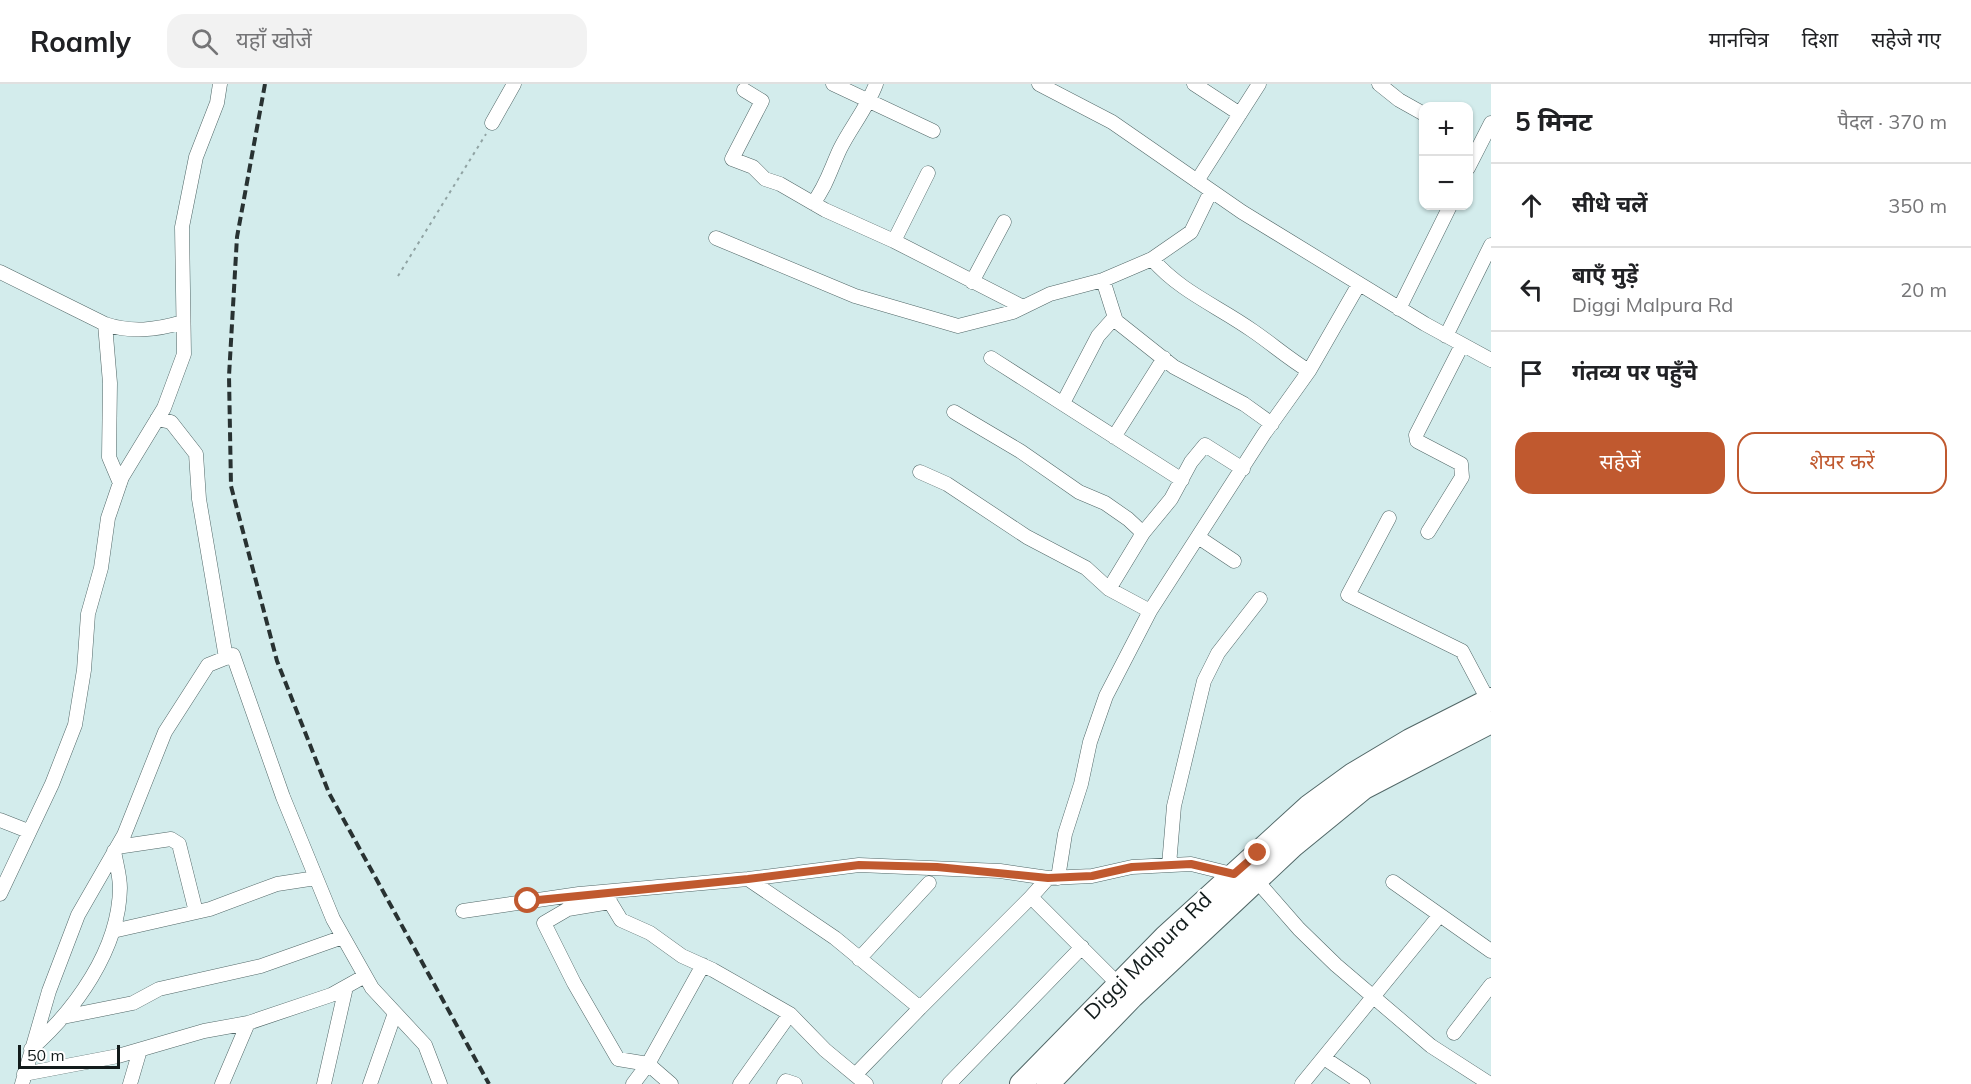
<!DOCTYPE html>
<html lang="hi">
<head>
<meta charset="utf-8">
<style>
  :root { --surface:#fff; --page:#f2f2f2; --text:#202124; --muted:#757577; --line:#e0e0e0; --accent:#c0592f }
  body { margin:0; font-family:Mulish,"Noto Sans Devanagari",sans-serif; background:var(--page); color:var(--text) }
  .controls { position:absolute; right:18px; top:18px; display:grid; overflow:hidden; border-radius:12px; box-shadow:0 2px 4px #0004 }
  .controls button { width:54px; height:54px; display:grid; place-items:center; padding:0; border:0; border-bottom:2px solid var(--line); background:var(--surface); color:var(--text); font:30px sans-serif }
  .scale { position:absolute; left:18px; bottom:15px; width:102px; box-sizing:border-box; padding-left:6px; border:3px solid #121b1b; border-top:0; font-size:16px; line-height:21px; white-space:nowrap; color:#121b1b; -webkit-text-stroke:4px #fff; paint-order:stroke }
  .stop { position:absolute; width:18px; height:18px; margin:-14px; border:4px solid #c0592f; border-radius:50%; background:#fff }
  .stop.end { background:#c0592f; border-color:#fff; box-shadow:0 2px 6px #0008 }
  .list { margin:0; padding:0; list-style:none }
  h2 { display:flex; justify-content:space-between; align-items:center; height:78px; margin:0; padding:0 24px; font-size:26px }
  h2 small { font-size:20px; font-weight:400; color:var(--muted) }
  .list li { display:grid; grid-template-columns:39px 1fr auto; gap:18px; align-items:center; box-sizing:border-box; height:84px; padding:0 24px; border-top:2px solid var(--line) }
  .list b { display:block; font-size:22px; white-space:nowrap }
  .list p { margin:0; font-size:20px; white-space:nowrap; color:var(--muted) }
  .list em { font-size:20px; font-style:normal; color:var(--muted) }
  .actions { display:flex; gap:12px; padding:18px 24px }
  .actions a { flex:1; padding:14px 0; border:2px solid var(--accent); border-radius:18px; text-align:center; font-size:21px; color:var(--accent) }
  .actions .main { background:var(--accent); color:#fff }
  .icon { flex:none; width:33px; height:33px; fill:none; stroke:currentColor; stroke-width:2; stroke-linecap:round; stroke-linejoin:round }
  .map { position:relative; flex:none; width:1491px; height:1000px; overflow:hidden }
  header { display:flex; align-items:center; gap:36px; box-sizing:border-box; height:84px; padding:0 30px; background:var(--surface); border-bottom:2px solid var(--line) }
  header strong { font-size:28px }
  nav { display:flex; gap:33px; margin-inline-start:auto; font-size:21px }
  .search { width:420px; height:54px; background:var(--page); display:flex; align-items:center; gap:15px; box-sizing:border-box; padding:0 21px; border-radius:18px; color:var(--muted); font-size:22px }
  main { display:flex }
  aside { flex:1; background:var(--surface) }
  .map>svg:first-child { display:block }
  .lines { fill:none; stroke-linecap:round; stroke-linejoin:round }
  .minor-casing { stroke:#516767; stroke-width:15 }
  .primary-casing { stroke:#516767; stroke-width:24 }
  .path { stroke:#90a3a3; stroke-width:2; stroke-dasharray:3 4.5; stroke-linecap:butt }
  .minor { stroke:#fff; stroke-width:14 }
  .primary { stroke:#fff; stroke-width:22 }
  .rail { stroke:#283232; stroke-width:4; stroke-dasharray:9 4.5; stroke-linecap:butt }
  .route { stroke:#c0592f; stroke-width:8 }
  .labels { text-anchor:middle; stroke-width:4.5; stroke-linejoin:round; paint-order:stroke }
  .street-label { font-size:21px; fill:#121b1b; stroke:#fff }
</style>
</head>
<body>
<header>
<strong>Roamly</strong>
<div class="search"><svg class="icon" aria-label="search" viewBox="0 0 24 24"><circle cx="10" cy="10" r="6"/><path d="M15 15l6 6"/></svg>यहाँ खोजें</div>
<nav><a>मानचित्र</a><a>दिशा</a><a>सहेजे गए</a></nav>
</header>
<main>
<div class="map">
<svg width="1491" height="1000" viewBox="0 0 1491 1000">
  <rect width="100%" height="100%" fill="#d3ecec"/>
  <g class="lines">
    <defs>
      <path id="minor" d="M833 0 933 47
        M1039 0 1112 38 1242 128 1425 240 1491 276
        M1194 0 1240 30
        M1379 0 1399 16 1424 30
        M744 6 762 17 732 75 753 83 765 95 780 100 825 126 894 157 1023 223
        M492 39 514 0
        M1468 84 1491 39
        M1197 97 1259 0
        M813 119C826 103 831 84 840 65 851 43 867 24 876 0
        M716 154 855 212 958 242 1013 228 1050 210 1103 196 1152 175 1191 148 1211 107
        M894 157 928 89
        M1152 175C1182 209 1218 222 1253 247 1272 260 1289 275 1309 287
        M0 188 105 240 110 299 109 373 120 399
        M1103 196 1116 237 1174 283 1244 320 1272 340
        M972 198 1004 138
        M1399 225 1450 122
        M105 240C132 249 156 246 183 238
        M1446 252 1491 161
        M991 274 1182 396
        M1063 319 1098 252 1114 234
        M954 328 1020 367 1079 408 1105 419 1128 435 1143 449
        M157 335 171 338 196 370 199 415 226 574
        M1114 353 1164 274
        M920 388 947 400 1027 453 1086 484 1109 505 1150 527
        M1389 434 1348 511 1462 567 1488 616
        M1428 448 1462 393 1461 380 1417 357 1416 351 1462 261
        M1198 453 1234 477
        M1109 505 1143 449 1171 415 1191 378 1205 361 1243 385
        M0 736 28 747
        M117 763 171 755 179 760 196 828
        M1169 781 1174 722 1204 597 1218 569 1260 515
        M1048 794 1031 813 1118 900
        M1058 794 1065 750 1081 700 1090 658 1106 612 1150 527 1264 350 1309 287 1359 200
        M748 795 835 854 920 924 1031 813
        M1393 798 1491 867
        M604 808 621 836 650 849 682 872 713 886 790 930 825 966 866 1000
        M0 810 52 700 75 641 84 586 88 530 101 484 108 434 122 393 164 324 184 270 182 143 196 73 217 19 220 0
        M610 818 568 825 544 839 574 899 618 975 648 980 671 1000
        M463 827 579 810 748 795 859 781 1000 787 1048 794 1092 792 1132 783 1191 780 1256 796 1299 845 1336 881 1431 962 1490 1000
        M113 847 210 825 277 800 316 794
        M859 875 929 799
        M63 933 133 919 159 905 261 882 343 853
        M1454 949 1491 901
        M31 965C75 926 119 866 120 804 120 792 116 779 114 767
        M1324 974 1363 1000
        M24 990 118 972 204 947 248 939 331 911 365 892
        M855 991 920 924
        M22 1000 49 907 78 831 124 751 165 648 208 581 233 571 283 713 333 835 372 904 425 961 440 1000
        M130 1000 140 966
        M222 1000 248 939
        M324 1000 346 903
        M370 1000 395 929
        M633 1000 648 980 703 881
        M740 1000 790 930
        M784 1000 786 997 795 1000
        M949 1000 1082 863
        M1302 1000 1439 832"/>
      <path id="primary" d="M1021 1000 1165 853 1309 722 1353 690 1410 656 1491 615
        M1048 1000 1132 913 1293 762 1364 704 1491 638"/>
    </defs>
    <use href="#minor" class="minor-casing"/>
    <use href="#primary" class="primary-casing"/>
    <path class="path" d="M398 192 486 50"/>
    <use href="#minor" class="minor"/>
    <use href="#primary" class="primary"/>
    <path class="rail" d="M265 0 237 153 229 292 231 402 277 577 329 709 489 1000"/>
  </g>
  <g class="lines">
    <path class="route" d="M528 817 748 795 859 781 937 783 1048 794 1092 792 1132 783 1191 780 1234 790 1258 769"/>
  </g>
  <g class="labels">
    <g class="street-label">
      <text transform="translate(1148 872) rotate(-45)" y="7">Diggi Malpura Rd</text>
    </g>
  </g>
</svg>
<div class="controls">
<button>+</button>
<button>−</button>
</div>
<div class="scale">50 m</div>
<div class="stop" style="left:528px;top:817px"></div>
<div class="stop end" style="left:1258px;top:769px"></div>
</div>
<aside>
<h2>5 मिनट<small>पैदल · 370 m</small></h2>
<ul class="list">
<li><svg class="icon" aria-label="ahead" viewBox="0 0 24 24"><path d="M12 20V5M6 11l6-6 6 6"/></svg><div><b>सीधे चलें</b></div><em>350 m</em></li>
<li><svg class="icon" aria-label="left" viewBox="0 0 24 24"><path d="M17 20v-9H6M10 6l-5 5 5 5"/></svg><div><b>बाएँ मुड़ें</b><p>Diggi Malpura Rd</p></div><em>20 m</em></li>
<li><svg class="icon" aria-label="arrive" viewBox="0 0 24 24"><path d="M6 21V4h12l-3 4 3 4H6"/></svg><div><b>गंतव्य पर पहुँचे</b></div></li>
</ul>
<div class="actions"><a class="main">सहेजें</a><a>शेयर करें</a></div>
</aside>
</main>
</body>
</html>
